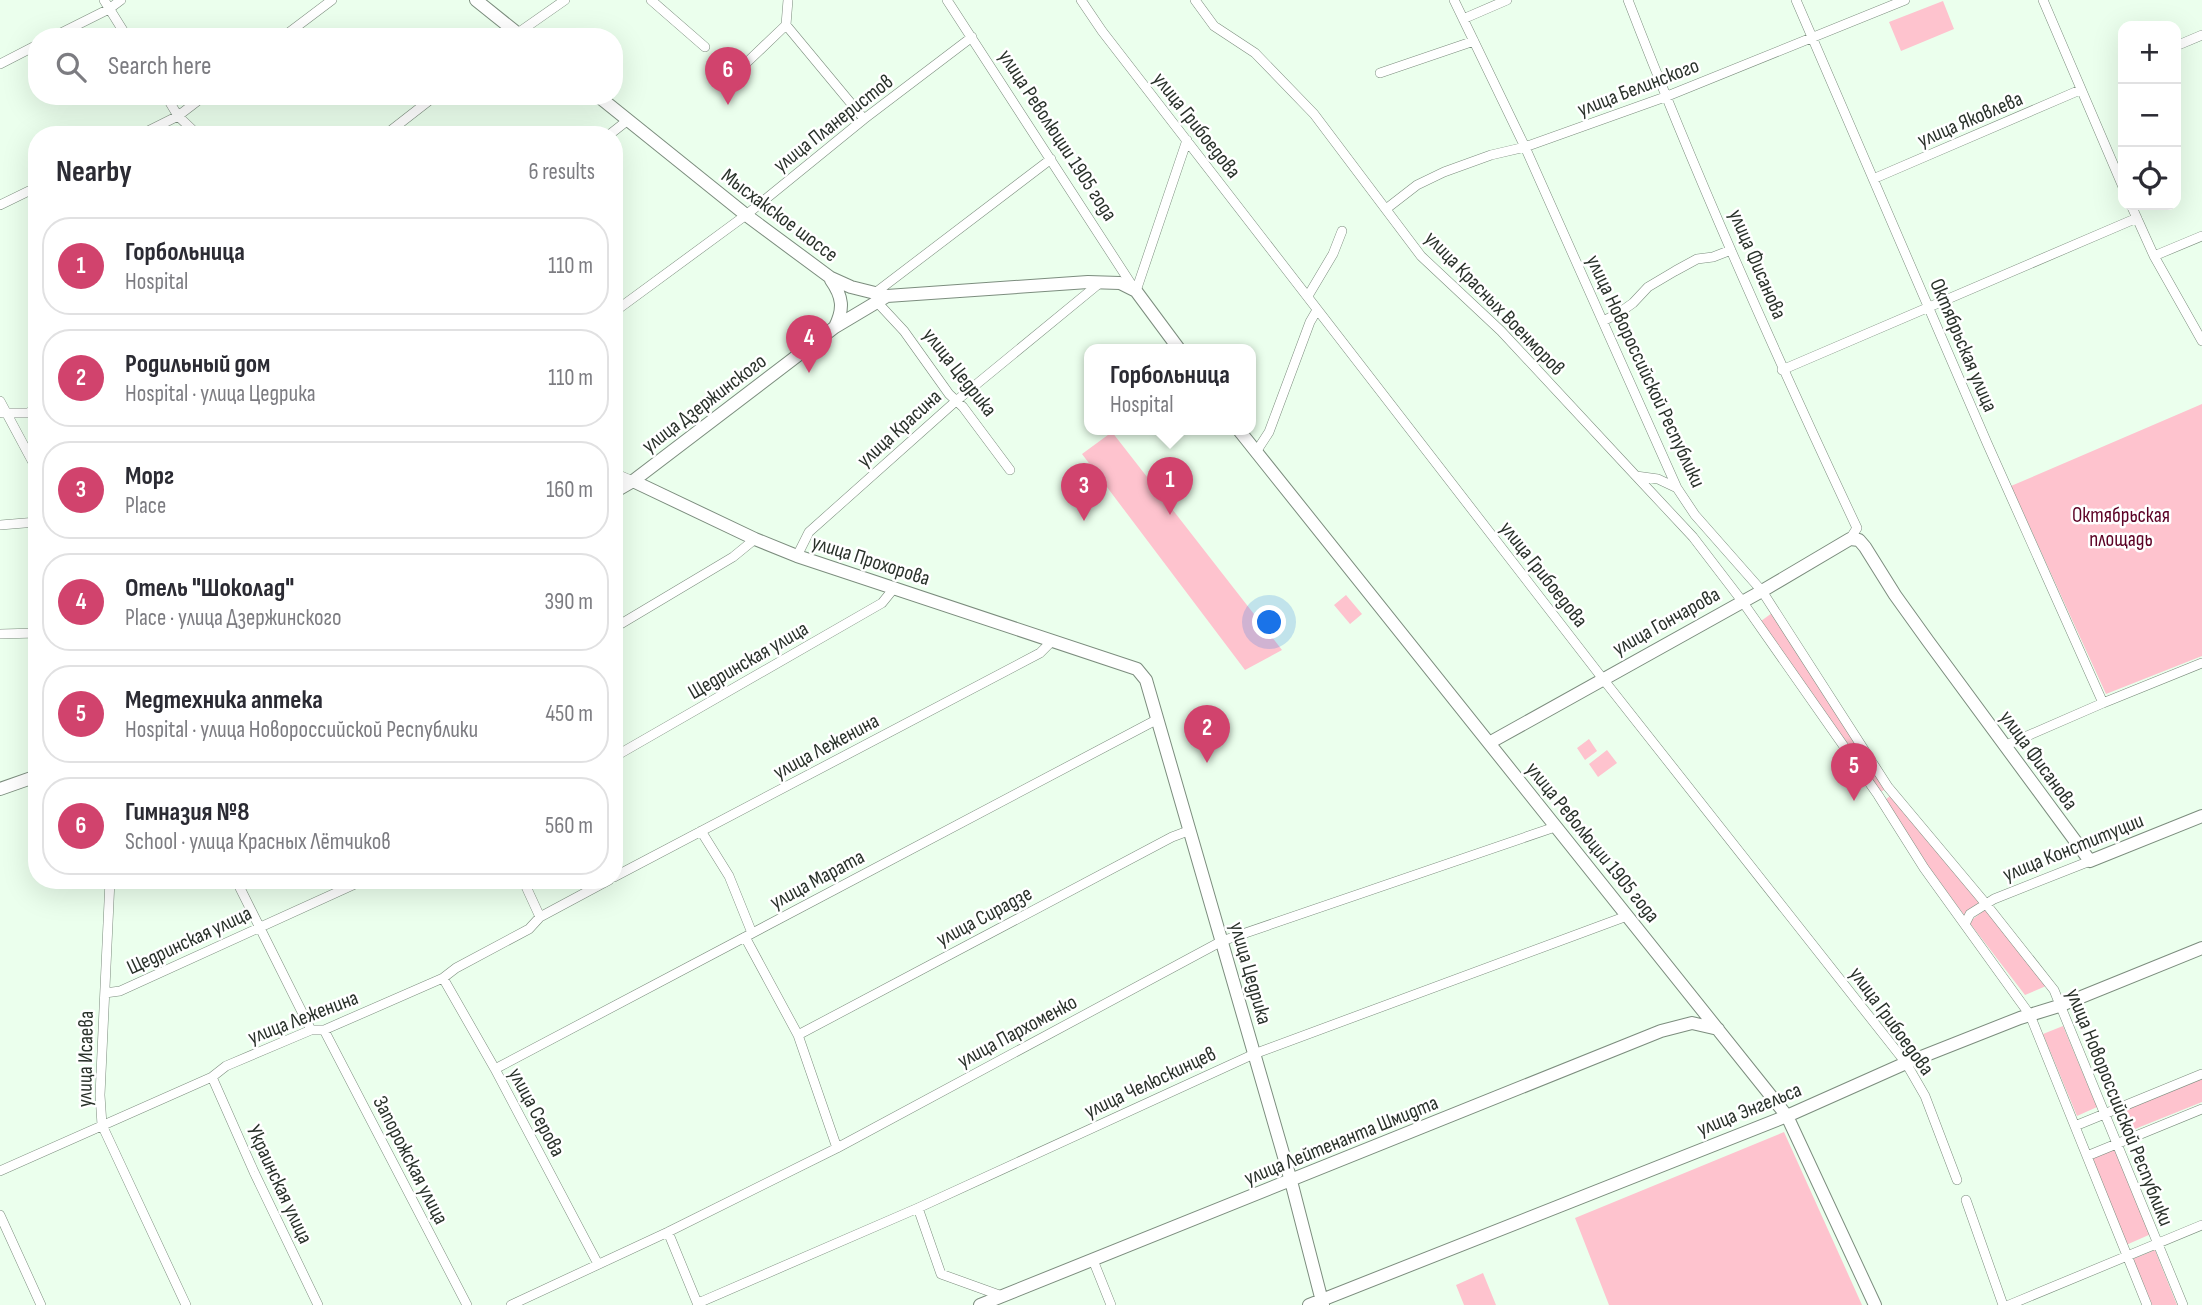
<!DOCTYPE html>
<html lang="en">
<head>
<meta charset="utf-8">
<style>
  :root { --surface:#fff; --page:#f2f2f3; --text:#2b2b33; --muted:#7c7c81; --line:#e1e1e2; --accent:#d1436d }
  body { margin:0; font-family:"Sofia Sans Condensed",sans-serif; background:var(--page); color:var(--text) }
  .controls { position:absolute; right:21px; top:21px; display:grid; overflow:hidden; border-radius:14px; box-shadow:0 7px 28px #0002 }
  .controls button { width:63px; height:63px; display:grid; place-items:center; padding:0; border:0; border-bottom:2px solid var(--line); background:var(--surface); color:var(--text); font:35px sans-serif }
  .you { position:absolute; left:1270px; top:623px; width:24px; height:24px; margin:-18px; border:5px solid #fff; border-radius:50%; background:#1a73e8; box-shadow:0 0 0 10px #1a73e833 }
  .badge { display:grid; place-items:center; width:46px; height:46px; border-radius:50%; background:var(--accent); color:#fff; font-size:23px; font-weight:700 }
  .pin { position:absolute; translate:-50% -58px; filter:drop-shadow(0 2px 4px #0008) }
  .pin::after { content:''; position:absolute; top:37px; width:24px; height:21px; background:inherit; clip-path:polygon(0 0,100% 0,50% 100%) }
  .popup { position:absolute; left:1084px; top:344px; width:172px; height:91px; box-sizing:border-box; display:grid; place-content:center; border-radius:14px; background:var(--surface); filter:drop-shadow(0 2px 5px #0005); font-size:23px; white-space:nowrap; color:var(--muted) }
  .popup b { font-size:26px; color:var(--text) }
  .popup::after { content:''; position:absolute; left:50%; top:100%; margin-left:-14px; border:14px solid transparent; border-top-color:var(--surface) }
  .list { margin:0; padding:0; list-style:none }
  h2 { display:flex; justify-content:space-between; align-items:center; height:91px; margin:0; padding:0 28px; font-size:30px }
  h2 small { font-size:23px; font-weight:400; color:var(--muted) }
  .list li { display:grid; grid-template-columns:46px 1fr auto; gap:21px; align-items:center; box-sizing:border-box; height:98px; margin:0 14px 14px; padding:0 14px; border:2px solid var(--line); border-radius:28px }
  .list b { display:block; font-size:26px; white-space:nowrap }
  .list p { margin:0; font-size:23px; white-space:nowrap; color:var(--muted) }
  .list em { font-size:23px; font-style:normal; color:var(--muted) }
  .icon { flex:none; width:38px; height:38px; fill:none; stroke:currentColor; stroke-width:2; stroke-linecap:round; stroke-linejoin:round }
  .map { position:relative; flex:none; width:2202px; height:1305px; overflow:hidden }
  .search { position:absolute; background:var(--surface); box-shadow:0 7px 28px #0002; left:28px; top:28px; width:595px; height:77px; display:flex; align-items:center; gap:18px; box-sizing:border-box; padding:0 24px; border-radius:28px; color:var(--muted); font-size:26px }
  .panel { position:absolute; background:var(--surface); box-shadow:0 7px 28px #0002; left:28px; top:126px; width:595px; height:763px; border-radius:28px }
  .map>svg:first-child { display:block }
  .green { fill:#fec3ce }
  .lines { fill:none; stroke-linecap:round; stroke-linejoin:round }
  .street-casing { stroke:#7c8d7e; stroke-width:10 }
  .secondary-casing { stroke:#7c8d7e; stroke-width:14 }
  .street { stroke:#fff; stroke-width:9 }
  .secondary { stroke:#fff; stroke-width:12 }
  .labels { text-anchor:middle; stroke-width:5; stroke-linejoin:round; paint-order:stroke }
  .street-label { font-size:21px; fill:#2a322b; stroke:#fff }
  .park-label { font-size:21px; fill:#5c0225; stroke:#fff }
</style>
</head>
<body>
<div class="map">
<svg width="2202" height="1305" viewBox="0 0 2202 1305">
  <rect width="100%" height="100%" fill="#ebffed"/>
  <path class="green" d="M1943 1 1954 29 1901 51 1889 22Z
    M2202 404V656L2106 694 2011 486Z
    M1112 432 1282 650 1245 670 1082 454Z
    M1346 595 1362 614 1350 624 1334 605Z
    M1772 613 1886 789 1880 792 1761 621Z
    M1589 739 1597 751 1585 760 1577 748Z
    M1607 750 1617 763 1598 777 1589 764Z
    M1890 796 1980 902 1964 915 1929 867 1885 800Z
    M1986 909 2046 986 2025 995 1969 922Z
    M2063 1026 2097 1107 2077 1116 2043 1034Z
    M2202 1079V1102L2130 1131 2121 1111Z
    M1784 1132 1862 1305H1609L1575 1218Z
    M2114 1149 2151 1234 2126 1245 2091 1158Z
    M2155 1250 2177 1305H2152L2133 1259Z
    M1483 1273 1496 1305H1464L1456 1285Z"/>
  <g class="lines">
    <defs>
      <path id="street" d="M104 0 127 37
        M651 0 705 47
        M947 0 1135 290
        M1081 0 1102 31 1603 679 1906 1063 1925 1096 1957 1180
        M1195 0 1214 26 1255 53 1314 114 1421 256 1501 331 1636 476 1693 537 1742 601 1878 795 1924 868 2030 1015 2147 1305
        M1454 0 1525 147 1677 488 1695 515 1762 591 1888 787 1986 904 2054 990 2183 1305
        M1628 0C1697 179 1775 354 1857 528L1850 539
        M1796 0 1987 443 2103 703
        M2043 0 2123 187
        M1463 19 1507 0
        M786 25 864 119
        M515 35 565 0
        M53 37 109 9 121 0
        M283 37 332 0
        M2176 46 2202 35
        M0 64 37 45
        M740 69 786 25 788 0
        M1380 73 1474 41
        M166 96 178 116 198 135
        M140 135 178 116 204 96
        M385 135 435 96
        M609 135 628 120
        M1873 179 2080 90
        M0 205 37 187
        M2131 205 2154 256 2202 341
        M1386 209 1417 185 1444 172 1491 155 1525 147 1665 97 1905 0
        M2154 256 2202 236
        M1136 291 1187 140
        M875 293 1051 159
        M1308 296 1333 254 1342 231
        M877 302 904 331 949 394 963 407 1010 470
        M614 312 746 215 864 119 972 37
        M1603 321 1619 313 1633 303 1648 287 1675 271 1697 259 1713 257 1731 250
        M1782 370 2137 218
        M0 401 37 470
        M2 413H28L37 408
        M1256 452 1269 432 1310 322 1317 310
        M614 473 633 481
        M1636 476 1658 479 1677 488
        M0 525 37 522
        M797 556 809 532 956 401 1101 282
        M614 628 733 557 755 539
        M0 634 37 633
        M2004 746 2103 703 2202 663
        M614 757 882 603 895 587
        M701 831 729 876 752 933
        M614 877 1040 653 1052 641
        M110 880 100 1095 102 1125 186 1305
        M236 880 311 1030
        M523 880 540 917
        M1965 924 1970 914 1994 899 2090 861
        M745 937 798 1035 837 1148
        M443 978 495 1069 598 1264
        M105 993 120 991 364 880
        M324 1030 467 1305
        M798 1035 1172 837 1188 831
        M495 1069 1156 720
        M212 1077 254 1172 318 1305
        M2075 1126 2202 1074
        M2087 1156 2202 1109
        M0 1171 212 1077 226 1066 311 1030H324L443 978 456 968 529 929 540 917 609 880
        M1966 1200 2003 1305
        M918 1208 941 1274 1002 1296
        M0 1215 41 1305
        M668 1232 698 1305
        M1093 1260 1111 1305
        M697 1302 703 1301 918 1208 1254 1054 1627 916
        M511 1305 668 1232 837 1148 1222 941 1555 827
        M2009 1305 2202 1225"/>
      <path id="secondary" d="M476 0 522 37
        M598 96 746 215 831 278 851 287 887 296 1088 282 1120 283 1136 291 1179 349
        M831 280C843 297 844 309 835 327
        M1238 429 1787 1116 1875 1305
        M633 481 755 539 797 556 1137 669 1146 680 1291 1181 1323 1305
        M614 492 633 481 835 327 887 296
        M1489 743 1762 591 1850 539 1859 540 1865 547 1895 595 1928 641 2090 861 2202 816
        M0 789 37 776
        M980 1305 1661 1031 1692 1023 1718 1029
        M1309 1305 1787 1116 1906 1063 2020 1018 2059 1006 2202 948"/>
    </defs>
    <use href="#street" class="street-casing"/>
    <use href="#secondary" class="secondary-casing"/>
    <use href="#street" class="street"/>
    <use href="#secondary" class="secondary"/>
  </g>
  <g class="labels">
    <g class="street-label">
      <text transform="translate(1638 87) rotate(-21)" y="7">улица Белинского</text>
      <text transform="translate(1970 119) rotate(-23)" y="7">улица Яковлева</text>
      <text transform="translate(833 123) rotate(-38)" y="7">улица Планеристов</text>
      <text transform="translate(1197 125) rotate(52)" y="7">улица Грибоедова</text>
      <text transform="translate(1058 135) rotate(57)" y="7">улица Революции 1905 года</text>
      <text transform="translate(780 215) rotate(37)" y="7">Мысхакское шоссе</text>
      <text transform="translate(1758 264) rotate(67)" y="7">улица Фисанова</text>
      <text transform="translate(1495 303) rotate(46)" y="7">улица Красных Военморов</text>
      <text transform="translate(1964 345) rotate(67)" y="7">Октябрьская улица</text>
      <text transform="translate(1646 371) rotate(65)" y="7">улица Новороссийской Республики</text>
      <text transform="translate(960 372) rotate(52)" y="7">улица Цедрика</text>
      <text transform="translate(704 403) rotate(-37)" y="7">улица Дзержинского</text>
      <text transform="translate(899 428) rotate(-42)" y="7">улица Красина</text>
      <text transform="translate(871 560) rotate(18)" y="7">улица Прохорова</text>
      <text transform="translate(1544 574) rotate(52)" y="7">улица Грибоедова</text>
      <text transform="translate(1666 621) rotate(-29)" y="7">улица Гончарова</text>
      <text transform="translate(748 660) rotate(-30)" y="7">Щедринская улица</text>
      <text transform="translate(826 746) rotate(-28)" y="7">улица Леженина</text>
      <text transform="translate(2039 760) rotate(54)" y="7">улица Фисанова</text>
      <text transform="translate(1593 842) rotate(51)" y="7">улица Революции 1905 года</text>
      <text transform="translate(2073 847) rotate(-22)" y="7">улица Конституции</text>
      <text transform="translate(817 879) rotate(-28)" y="7">улица Марата</text>
      <text transform="translate(984 916) rotate(-28)" y="7">улица Сирадзе</text>
      <text transform="translate(189 940) rotate(-25)" y="7">Щедринская улица</text>
      <text transform="translate(1251 973) rotate(74)" y="7">улица Цедрика</text>
      <text transform="translate(303 1017) rotate(-21)" y="7">улица Леженина</text>
      <text transform="translate(1892 1021) rotate(54)" y="7">улица Грибоедова</text>
      <text transform="translate(1017 1031) rotate(-28)" y="7">улица Пархоменко</text>
      <text transform="translate(85 1059) rotate(-89)" y="7">улица Исаева</text>
      <text transform="translate(1150 1082) rotate(-25)" y="7">улица Челюскинцев</text>
      <text transform="translate(2120 1107) rotate(68)" y="7">улица Новороссийской Республики</text>
      <text transform="translate(1749 1109) rotate(-22)" y="7">улица Энгельса</text>
      <text transform="translate(537 1112) rotate(62)" y="7">улица Серова</text>
      <text transform="translate(1341 1140) rotate(-22)" y="7">улица Лейтенанта Шмидта</text>
      <text transform="translate(411 1160) rotate(63)" y="7">Запорожская улица</text>
      <text transform="translate(280 1184) rotate(65)" y="7">Украинская улица</text>
    </g>
    <g class="park-label">
      <text x="2121" y="522">Октябрьская<tspan x="2121" dy="24">площадь</tspan></text>
    </g>
  </g>
</svg>
<div class="controls">
<button>+</button>
<button>−</button>
<button><svg class="icon" aria-label="locate" viewBox="0 0 24 24"><circle cx="12" cy="12" r="6"/><path d="M12 2v4M12 18v4M2 12h4M18 12h4"/></svg></button>
</div>
<div class="you"></div>
<div class="pin badge" style="left:1170px;top:515px">1</div>
<div class="popup"><b>Горбольница</b>Hospital</div>
<div class="pin badge" style="left:1207px;top:763px">2</div>
<div class="pin badge" style="left:1084px;top:521px">3</div>
<div class="pin badge" style="left:809px;top:373px">4</div>
<div class="pin badge" style="left:1854px;top:801px">5</div>
<div class="pin badge" style="left:728px;top:105px">6</div>
<div class="search"><svg class="icon" aria-label="search" viewBox="0 0 24 24"><circle cx="10" cy="10" r="6"/><path d="M15 15l6 6"/></svg>Search here</div>
<section class="panel">
<h2>Nearby<small>6 results</small></h2>
<ul class="list">
<li><span class="badge">1</span><div><b>Горбольница</b><p>Hospital</p></div><em>110 m</em></li>
<li><span class="badge">2</span><div><b>Родильный дом</b><p>Hospital · улица Цедрика</p></div><em>110 m</em></li>
<li><span class="badge">3</span><div><b>Морг</b><p>Place</p></div><em>160 m</em></li>
<li><span class="badge">4</span><div><b>Отель &quot;Шоколад&quot;</b><p>Place · улица Дзержинского</p></div><em>390 m</em></li>
<li><span class="badge">5</span><div><b>Медтехника аптека</b><p>Hospital · улица Новороссийской Республики</p></div><em>450 m</em></li>
<li><span class="badge">6</span><div><b>Гимназия №8</b><p>School · улица Красных Лётчиков</p></div><em>560 m</em></li>
</ul>
</section>
</div>
</body>
</html>
